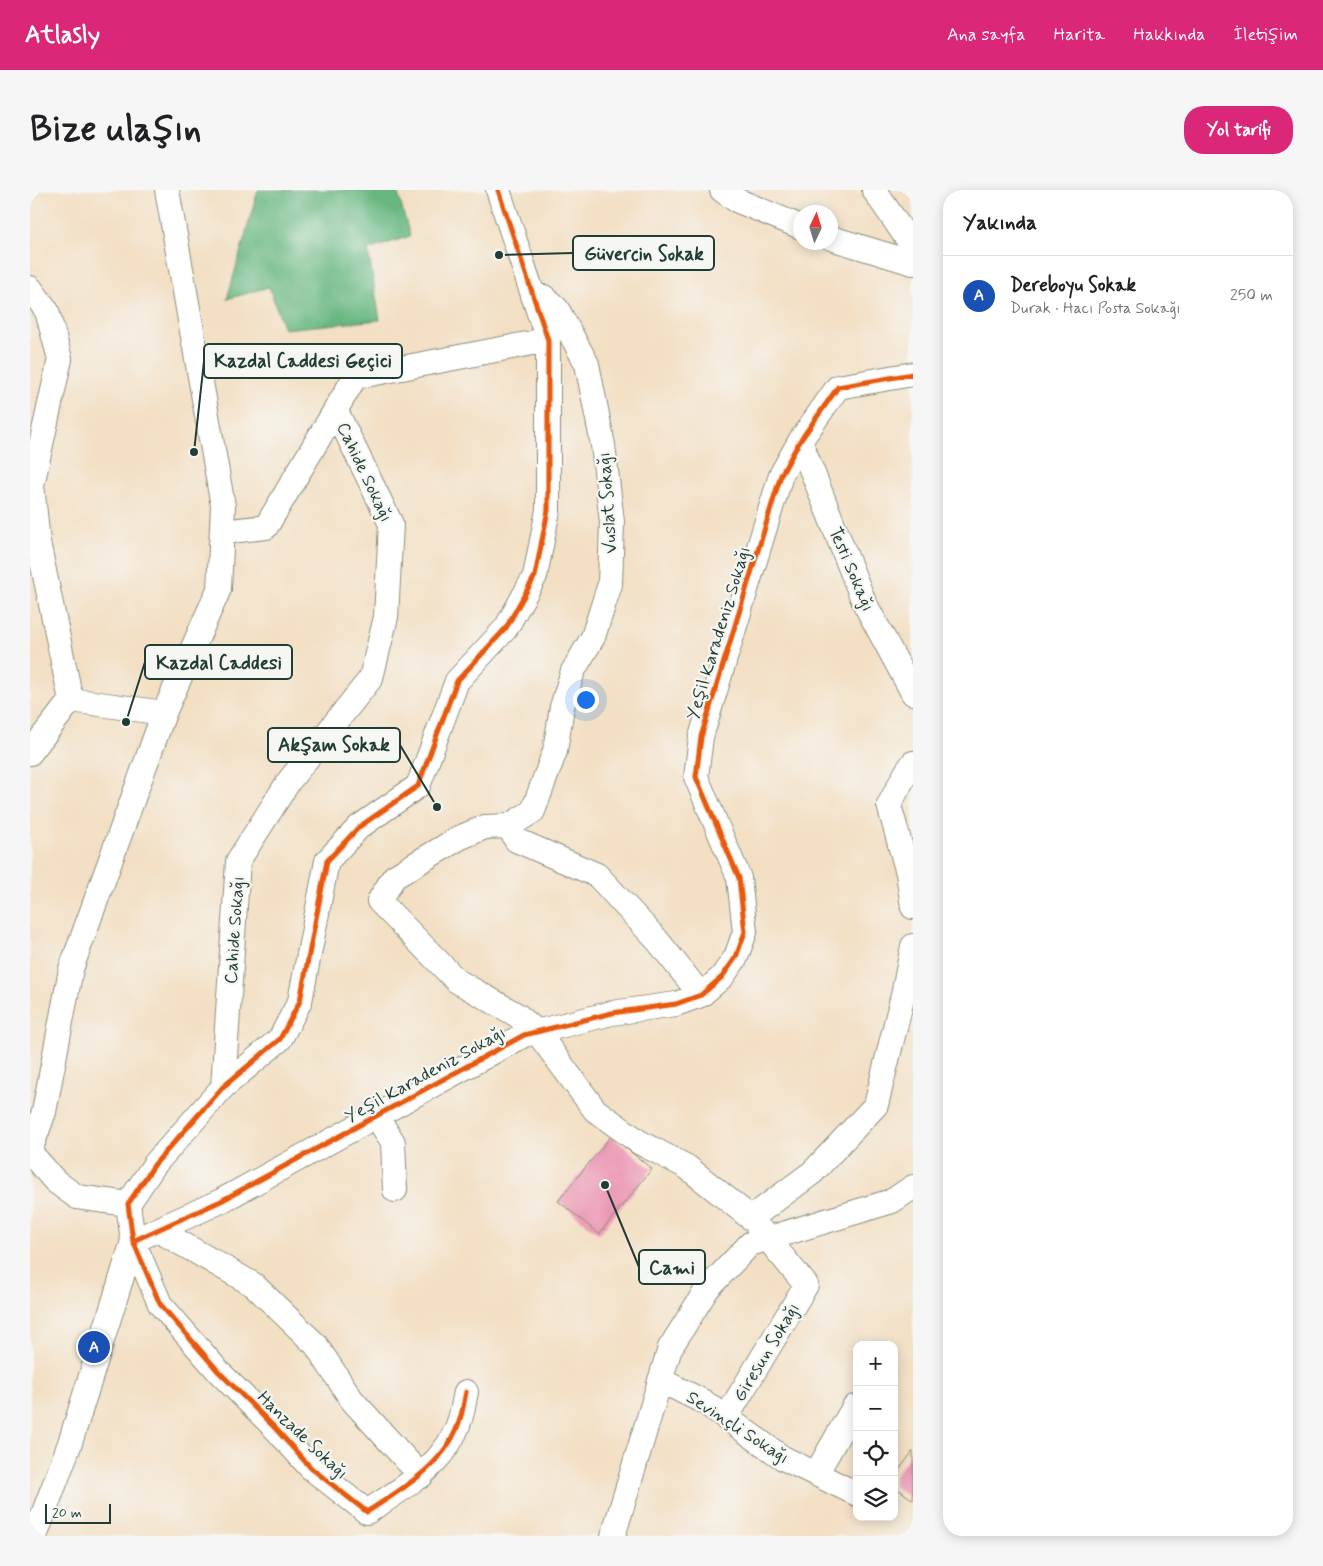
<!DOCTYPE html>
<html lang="tr">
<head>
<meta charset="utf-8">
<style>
  :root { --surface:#fff; --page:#f6f6f6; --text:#202124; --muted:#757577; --line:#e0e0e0; --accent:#db2777 }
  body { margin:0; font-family:Mynerve,sans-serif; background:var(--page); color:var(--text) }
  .controls { position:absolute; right:15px; bottom:15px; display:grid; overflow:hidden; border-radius:10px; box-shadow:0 2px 12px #0003 }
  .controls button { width:45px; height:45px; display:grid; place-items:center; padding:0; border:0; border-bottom:1px solid var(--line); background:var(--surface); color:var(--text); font:25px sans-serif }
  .compass { position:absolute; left:763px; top:15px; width:45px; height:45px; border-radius:50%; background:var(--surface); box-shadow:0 2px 12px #0003; rotate:4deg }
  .scale { position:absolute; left:15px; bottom:12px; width:66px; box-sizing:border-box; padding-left:5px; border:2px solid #1f3d34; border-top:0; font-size:14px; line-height:18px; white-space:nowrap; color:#1f3d34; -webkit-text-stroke:4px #f6f6f2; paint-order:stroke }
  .you { position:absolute; left:555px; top:509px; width:18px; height:18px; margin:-12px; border:4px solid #fff; border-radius:50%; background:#1a73e8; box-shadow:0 0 0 8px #1a73e833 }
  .badge { display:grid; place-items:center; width:32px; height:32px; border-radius:50%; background:var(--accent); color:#fff; font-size:16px; font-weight:700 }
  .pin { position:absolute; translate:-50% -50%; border:2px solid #fff; box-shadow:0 1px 5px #0006 }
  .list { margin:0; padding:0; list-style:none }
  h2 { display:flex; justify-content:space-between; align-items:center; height:65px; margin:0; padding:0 20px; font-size:21px }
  h2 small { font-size:16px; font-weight:400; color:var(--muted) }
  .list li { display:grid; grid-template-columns:32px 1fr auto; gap:15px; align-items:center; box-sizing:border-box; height:80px; padding:0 20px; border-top:1px solid var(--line) }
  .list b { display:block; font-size:19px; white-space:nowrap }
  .list p { margin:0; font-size:16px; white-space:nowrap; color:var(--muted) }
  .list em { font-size:16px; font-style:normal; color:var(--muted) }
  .icon { flex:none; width:28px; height:28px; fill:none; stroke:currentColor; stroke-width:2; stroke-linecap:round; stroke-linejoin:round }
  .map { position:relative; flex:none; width:883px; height:1346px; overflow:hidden; border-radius:20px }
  header { display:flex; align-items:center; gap:30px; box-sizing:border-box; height:70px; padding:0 25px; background:var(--accent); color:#fff }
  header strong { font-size:24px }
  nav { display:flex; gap:28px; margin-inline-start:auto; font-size:18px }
  .intro { display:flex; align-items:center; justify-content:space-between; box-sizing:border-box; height:120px; padding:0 30px }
  h1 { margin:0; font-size:35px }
  .button { padding:12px 22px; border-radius:20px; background:var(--accent); color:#fff; font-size:18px; font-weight:700 }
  main { display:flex; gap:30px; padding:0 30px }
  aside { flex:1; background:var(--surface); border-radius:20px; box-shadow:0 2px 12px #0003 }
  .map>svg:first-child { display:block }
  .forest { fill:#68b781; stroke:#447a5a }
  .building { fill:#eb97b4 }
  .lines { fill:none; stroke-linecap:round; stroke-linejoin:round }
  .minor-casing { stroke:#898e7c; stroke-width:26 }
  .minor { stroke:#fff; stroke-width:24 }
  .cycleway-casing { stroke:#f6f6f2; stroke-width:8 }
  .cycleway { stroke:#e8590c; stroke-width:5 }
  .labels { text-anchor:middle; stroke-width:4.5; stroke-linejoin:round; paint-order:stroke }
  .street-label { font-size:18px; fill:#1f3d34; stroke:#f6f6f2 }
  .leader { fill:none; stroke:#1f3d34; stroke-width:2 }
  .callout-dot { fill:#1f3d34; stroke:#f6f6f2; stroke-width:2 }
  .callout { fill:#f6f6f2; stroke:#1f3d34; stroke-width:2 }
  .callout-label { font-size:19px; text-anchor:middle; font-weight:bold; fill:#1f3d34 }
</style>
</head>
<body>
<header>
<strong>Atlasly</strong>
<nav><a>Ana sayfa</a><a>Harita</a><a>Hakkında</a><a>İletişim</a></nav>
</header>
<div class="intro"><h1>Bize ulaşın</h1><a class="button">Yol tarifi</a></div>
<main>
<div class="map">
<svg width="883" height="1346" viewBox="0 0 883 1346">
  <rect width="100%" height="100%" fill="#f6f6f2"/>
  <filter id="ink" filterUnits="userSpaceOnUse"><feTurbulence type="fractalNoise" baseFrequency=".02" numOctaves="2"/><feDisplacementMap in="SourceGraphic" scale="10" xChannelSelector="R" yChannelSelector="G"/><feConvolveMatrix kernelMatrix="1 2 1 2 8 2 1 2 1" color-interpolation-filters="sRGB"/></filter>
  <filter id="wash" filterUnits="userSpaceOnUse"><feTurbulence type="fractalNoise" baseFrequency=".0096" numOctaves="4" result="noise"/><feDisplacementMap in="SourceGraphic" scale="20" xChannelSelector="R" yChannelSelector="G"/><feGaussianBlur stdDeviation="1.12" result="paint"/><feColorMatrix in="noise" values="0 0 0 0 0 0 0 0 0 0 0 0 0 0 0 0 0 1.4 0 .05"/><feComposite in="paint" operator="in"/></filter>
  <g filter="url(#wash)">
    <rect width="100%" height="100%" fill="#f3dfc3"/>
    <path class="forest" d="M228 0H367L380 46 338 60 350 130 254 139 239 97 197 109Z"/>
    <g id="blocks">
      <path class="building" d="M581 946 622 979 569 1044 528 1011Z
        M883 1261V1310L864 1296V1287Z"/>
    </g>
  </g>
  <g filter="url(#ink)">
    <use href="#blocks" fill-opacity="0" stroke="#898e7c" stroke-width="1"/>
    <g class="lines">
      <defs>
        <path id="minor" d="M692 0 706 10 771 37
          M844 0 883 57
          M801 48 883 73
          M0 98 17 121 30 169 2 295 8 352 41 510 134 523
          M770 251 834 412 883 503
          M192 342 236 337 325 187 518 150
          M0 563 41 510
          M883 573 876 583 859 615 878 683 883 717
          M479 636 503 621 525 561 532 517 543 481 563 447 580 394 582 332 573 255 557 174 527 119 514 107 503 106
          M671 805 627 750 567 685 486 650 479 636 455 637 429 648 364 687 349 711 427 791 487 825 507 842 565 920 609 952 657 977 721 1028 783 982 846 915 873 805 883 756
          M193 897 208 671 259 591 341 488 356 427 361 334 306 221
          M346 926 363 952 365 1000
          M0 961 14 922 41 779 134 523 189 399 193 316 137 0
          M0 962 25 991 47 1007 98 1014
          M128 1040 224 1095 286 1155 322 1210 391 1286
          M103 1051 191 1011 494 845 582 823 646 814 671 805 692 787 706 767 715 742 709 688 666 587 671 547 751 285 770 251 808 197 883 184
          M630 1190 674 1212 753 1268 827 1304
          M436 1202C434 1211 433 1220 430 1229 417 1274 373 1298 337 1322L281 1278 245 1238 189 1182 130 1114 103 1051 98 1014 125 974 193 897 250 849 270 811 297 671 329 637 388 596 427 491 476 438 505 386 518 320V150L468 0
          M696 1228 776 1095 728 1037
          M786 1284 824 1217
          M5 1346 40 1253 103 1051
          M583 1346 640 1158 677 1099 720 1054 862 1011 883 997"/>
      </defs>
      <use href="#minor" class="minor-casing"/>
      <use href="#minor" class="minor"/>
      <defs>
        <path id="cycleway" d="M103 1051 191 1011 494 845 582 823 646 814 671 805 692 787 706 767 715 742 709 688 666 587 671 547 751 285 770 251 808 197 883 184
          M436 1202C434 1211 433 1220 430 1229 417 1274 373 1298 337 1322L281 1278 245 1238 189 1182 130 1114 103 1051 98 1014 125 974 193 897 250 849 270 811 297 671 329 637 388 596 427 491 476 438 505 386 518 320V150L468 0"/>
      </defs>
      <use href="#cycleway" class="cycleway-casing"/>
      <use href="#cycleway" class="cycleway"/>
    </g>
  </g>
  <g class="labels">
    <g class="street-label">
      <text transform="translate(335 282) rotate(65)" y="6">Cahide Sokağı</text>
      <text transform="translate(577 313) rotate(-94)" y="6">Vuslat Sokağı</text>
      <text transform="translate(822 379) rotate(67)" y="6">Testi Sokağı</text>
      <text transform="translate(688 443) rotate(-73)" y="6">Yeşil Karadeniz Sokağı</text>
      <text transform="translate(204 740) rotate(-86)" y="6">Cahide Sokağı</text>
      <text transform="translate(395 884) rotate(-29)" y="6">Yeşil Karadeniz Sokağı</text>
      <text transform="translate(736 1162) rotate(-59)" y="6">Giresun Sokağı</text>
      <text transform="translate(708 1237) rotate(33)" y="6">Sevinçli Sokağı</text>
      <text transform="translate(273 1245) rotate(44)" y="6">Hanzade Sokağı</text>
    </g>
  </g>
  <path class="leader" d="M469 65L543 63M164 262L174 171M96 532L115 472M407 617L370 555M575 995L609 1077"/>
  <g class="callout-dot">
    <circle cx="469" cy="65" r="5"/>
    <circle cx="164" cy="262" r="5"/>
    <circle cx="96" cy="532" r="5"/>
    <circle cx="407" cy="617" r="5"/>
    <circle cx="575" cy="995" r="5"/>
  </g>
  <g class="callout">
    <rect x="543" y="46" width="141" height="34" rx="5"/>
    <rect x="174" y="154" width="198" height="34" rx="5"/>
    <rect x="115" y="455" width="147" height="34" rx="5"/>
    <rect x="238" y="538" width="132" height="34" rx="5"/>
    <rect x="609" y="1060" width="66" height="34" rx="5"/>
  </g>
  <g class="callout-label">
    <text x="614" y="70">Güvercin Sokak</text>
    <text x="273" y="177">Kazdal Caddesi Geçici</text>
    <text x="189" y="479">Kazdal Caddesi</text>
    <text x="304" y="561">Akşam Sokak</text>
    <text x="642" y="1084">Cami</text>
  </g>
</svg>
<div class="controls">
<button>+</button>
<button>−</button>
<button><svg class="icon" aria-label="locate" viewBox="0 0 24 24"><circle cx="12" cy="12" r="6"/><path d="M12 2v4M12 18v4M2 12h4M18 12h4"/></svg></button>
<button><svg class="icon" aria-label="layers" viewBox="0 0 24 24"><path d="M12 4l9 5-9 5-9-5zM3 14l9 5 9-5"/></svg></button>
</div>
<svg class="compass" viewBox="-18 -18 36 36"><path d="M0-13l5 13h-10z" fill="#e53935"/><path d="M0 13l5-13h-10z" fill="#757577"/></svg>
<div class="scale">20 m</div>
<div class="you"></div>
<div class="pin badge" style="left:64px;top:1157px;background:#1a4fb4">A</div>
</div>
<aside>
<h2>Yakında<small></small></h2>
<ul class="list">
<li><span class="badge" style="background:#1a4fb4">A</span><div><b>Dereboyu Sokak</b><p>Durak · Hacı Posta Sokağı</p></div><em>250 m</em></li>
</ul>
</aside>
</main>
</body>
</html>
